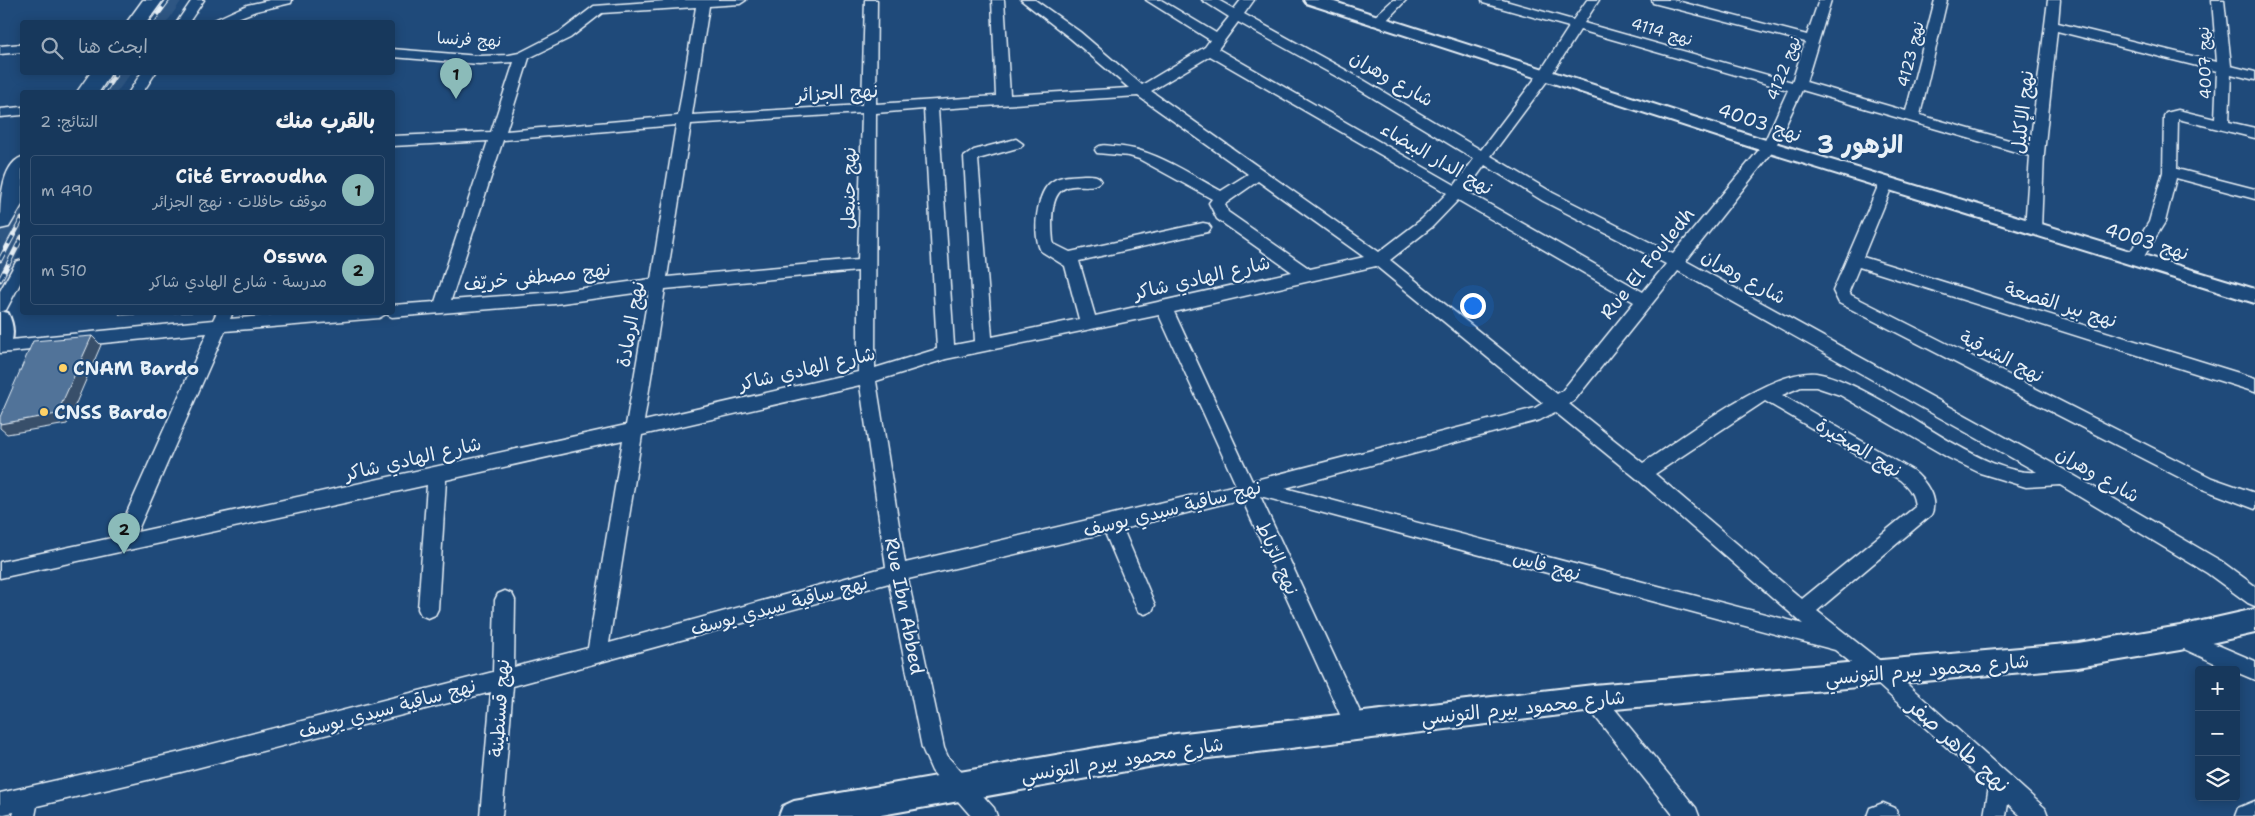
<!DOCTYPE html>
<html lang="ar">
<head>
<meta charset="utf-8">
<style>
  :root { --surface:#17385c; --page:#203f62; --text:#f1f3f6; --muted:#9eacbb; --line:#365272; --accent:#8bbbb9 }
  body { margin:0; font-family:"Shantell Sans","Playpen Sans Arabic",sans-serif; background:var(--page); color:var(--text); direction:rtl }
  .controls { position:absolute; right:15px; bottom:15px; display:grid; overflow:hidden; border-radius:5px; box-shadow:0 2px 12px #0003 }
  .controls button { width:45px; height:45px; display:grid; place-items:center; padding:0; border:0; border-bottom:1px solid var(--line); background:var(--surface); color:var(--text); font:25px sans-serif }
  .you { position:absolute; left:1472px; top:305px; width:18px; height:18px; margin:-12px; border:4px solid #fff; border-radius:50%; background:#1a73e8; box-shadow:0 0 0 8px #1a73e833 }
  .badge { display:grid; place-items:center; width:32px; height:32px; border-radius:50%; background:var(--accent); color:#111; font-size:16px; font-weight:700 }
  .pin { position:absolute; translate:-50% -41px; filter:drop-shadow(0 1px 2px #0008) }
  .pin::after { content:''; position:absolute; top:26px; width:18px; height:15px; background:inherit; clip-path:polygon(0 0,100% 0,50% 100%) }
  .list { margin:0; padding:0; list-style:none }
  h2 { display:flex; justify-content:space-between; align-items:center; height:65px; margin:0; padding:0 20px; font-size:21px }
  h2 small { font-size:16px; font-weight:400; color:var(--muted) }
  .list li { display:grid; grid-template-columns:32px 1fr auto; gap:15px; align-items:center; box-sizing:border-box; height:70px; margin:0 10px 10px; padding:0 10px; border:1px solid var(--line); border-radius:5px }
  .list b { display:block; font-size:19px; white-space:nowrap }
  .list p { margin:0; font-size:16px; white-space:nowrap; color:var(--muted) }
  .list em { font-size:16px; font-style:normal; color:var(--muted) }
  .icon { flex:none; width:28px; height:28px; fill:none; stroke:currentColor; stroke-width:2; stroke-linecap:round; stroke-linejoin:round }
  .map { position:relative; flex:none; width:2255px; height:816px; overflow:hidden; direction:ltr }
  .search { position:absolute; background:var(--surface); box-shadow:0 2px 12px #0003; left:20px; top:20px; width:375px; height:55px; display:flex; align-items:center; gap:12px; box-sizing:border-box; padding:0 18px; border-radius:5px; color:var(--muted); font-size:19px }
  .panel { position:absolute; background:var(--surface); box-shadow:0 2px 12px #0003; left:20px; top:90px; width:375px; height:225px; border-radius:5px; direction:rtl }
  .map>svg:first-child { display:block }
  .built { fill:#2e5683 }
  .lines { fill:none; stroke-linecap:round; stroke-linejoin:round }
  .minor-casing { stroke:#e8f1f8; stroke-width:3 }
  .tertiary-casing { stroke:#e8f1f8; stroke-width:4 }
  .secondary-casing { stroke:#e8f1f8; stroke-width:4 }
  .primary-casing { stroke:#e8f1f8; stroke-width:3 }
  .minor { fill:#1f4a7a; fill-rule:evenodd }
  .tertiary { fill:#1f4a7a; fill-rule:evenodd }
  .secondary { fill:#1f4a7a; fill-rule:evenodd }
  .primary { fill:#1f4a7a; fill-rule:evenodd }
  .rail-casing { stroke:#e8f1f8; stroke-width:5 }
  .rail { stroke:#1f4a7a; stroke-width:3; stroke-dasharray:9; stroke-linecap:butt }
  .wall { fill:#466384; stroke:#e8f1f8 }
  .shaded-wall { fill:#39506b; stroke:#e8f1f8 }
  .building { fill:#517399; stroke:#e8f1f8 }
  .poi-dot { fill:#ffd166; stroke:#1f4a7a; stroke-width:2 }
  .labels { text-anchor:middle; stroke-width:4; stroke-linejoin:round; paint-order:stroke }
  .far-street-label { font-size:16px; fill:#e8f1f8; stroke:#1f4a7a }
  .street-label { font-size:19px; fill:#e8f1f8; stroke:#1f4a7a }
  .poi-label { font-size:19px; font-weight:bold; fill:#e8f1f8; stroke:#1f4a7a; text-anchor:start }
  .near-street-label { font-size:22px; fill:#e8f1f8; stroke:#1f4a7a }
  .district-label { font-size:24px; font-weight:bold; fill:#e8f1f8; stroke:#1f4a7a }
</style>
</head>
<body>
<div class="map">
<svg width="2255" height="816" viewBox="0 0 2255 816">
  <rect width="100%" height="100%" fill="#1f4a7a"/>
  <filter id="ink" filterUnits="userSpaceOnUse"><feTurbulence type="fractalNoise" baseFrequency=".02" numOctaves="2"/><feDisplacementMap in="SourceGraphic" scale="10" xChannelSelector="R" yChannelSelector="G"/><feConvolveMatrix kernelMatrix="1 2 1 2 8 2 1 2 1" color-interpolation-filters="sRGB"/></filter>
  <g filter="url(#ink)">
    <path class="built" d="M156 0H182L167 22H140Z
      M105 73H131L117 92H91Z
      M22 194V247L0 291V229Z"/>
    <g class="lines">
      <defs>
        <path id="minor" d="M192 0H204L189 22H177Z
          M270 0H292L291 3 256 11 227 22H210L247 5Z
          M679 0H746L740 4 709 6 692 115 862 105 865 0H877L876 104 996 96 992 0H1004L1010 95 1129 88 1070 38 1021 0H1035L1080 32 1142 85 1205 47 1210 40 1146 0H1161L1216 33 1229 17 1202 0H1218L1234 9 1241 0H1254L1244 14 1360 78 1481 150 1540 72 1569 27 1483 3 1482 0H1502L1573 20 1587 0H1599L1584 23 1792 82 1805 42 1653 3 1652 0H1673L1807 35 1819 0H1831L1806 82 1906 111 1935 0H1947L1920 115 2030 146 2048 0H2060L2058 23 2217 62 2212 0H2224L2231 66 2255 72V80L2231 74 2229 122 2255 128V138L2178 119 2177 169 2255 189V199L2176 178 2165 222 2140 263H2128L2126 259 2149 222 2163 172 2164 116 2166 113 2178 110 2215 119 2217 71 2057 31 2044 153 2041 229 2038 233H2028L2025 229 2030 156 1802 90 1774 150 1686 261 2068 472 2221 561 2255 586V606L2248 603 2207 573 2060 485 2026 487 1980 473 1949 458 1840 395 1816 387H1801L1782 395 1912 470C1925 480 1939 499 1931 515L1817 611 1888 667 2045 808 2048 816H2021L2008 804 2006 816H1984L1989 786 1874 681 1835 650 1260 496 1366 725 1362 732 1355 735 1348 732 1242 499 1123 529 1155 605 1152 611 1145 614 1138 611 1105 533 908 579 944 748 948 757 994 808 997 816H971L932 771 922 748 889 583 513 686 502 816H480L491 692 181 772 37 806 35 816H13L14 812 0 815V793L181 752 493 672 495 600 498 594 505 591 512 594 515 600 514 667 588 648 623 440 446 480 438 609 435 615 428 618 421 615 418 609 427 485 0 578V562L116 537 207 333 0 353V341L213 320 217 312H233L230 319 304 312H392V305L435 302 488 141 392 146V136L491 132 514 62 479 64 392 57V49L479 56 509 55 519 53 560 32 594 6ZM696 7 678 116 506 131 529 58 570 38 602 13ZM1238 22 1350 84 1474 159 1455 185 1218 49ZM1580 30 1788 90 1763 145 1673 254 1553 193 1491 156 1550 77ZM1210 56 1447 193 1422 219 1379 252 1151 91ZM1138 96 1248 174 1221 191C1187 173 1152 147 1112 146 1105 145 1099 144 1095 150L1097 153 1129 156 1139 159 1212 199 1209 203 1217 219 1292 272 1095 316 1079 261 1203 233 1208 232 1211 228 1208 224 1203 223 1070 252 1054 244 1053 241C1045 158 1089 199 1101 180 1097 174 1091 175 1084 175 1074 176 1061 175 1053 181 1036 190 1032 236 1041 251L1065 266 1079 319 992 337 978 159 1021 147 1023 144 1016 139 974 150 964 157 975 341 954 345 938 109ZM924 109 937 349 875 368 876 113ZM862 113 858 260 667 277 691 124ZM676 125 651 279 555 292 451 300 503 140ZM1485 165 1543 201 1666 264 1643 292 1466 191ZM1258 181 1364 257 1310 269 1228 212 1225 204ZM1458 200 1634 302 1562 391 1557 394 1390 260 1432 227ZM1376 266 1543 403 1535 408 1252 481 1174 312ZM858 271V372L644 421 665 289ZM1678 271 2037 472C2008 474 1976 456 1951 442 1918 423 1852 378 1816 373 1771 368 1682 438 1643 463L1569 404 1574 401ZM649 291 626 425 137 532 225 331 379 318 386 314 392 317 555 304ZM1159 315 1236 485 905 563 876 381 946 359ZM860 385 886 567 609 643 642 435ZM1765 401 1900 480C1909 488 1914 494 1915 507L1802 599 1655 474ZM1555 412 1636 478 1803 624 1285 488 1540 420Z
          M1393 0H1406L1382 25H1372L1370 22 1372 19Z
          M22 44V52L0 54V46Z
          M142 72H156L143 92H129Z
          M22 107V115L0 117V109Z
          M1886 179 1893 184 1863 257 2255 378V392L1859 267 1849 291 1851 295 2212 478 2255 493V509L2200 488 1839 303 1833 291 1879 184Z
          M22 260V280L6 310 0 312V291L16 262Z
          M2180 629 2255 661V680L2236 672V670H2230L2173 644 2170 638 2173 632Z
          M1593 688 1600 691 1696 808 1699 816H1674L1586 705 1583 698 1586 691Z
          M2255 801V816H2235L2238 808Z
          M1883 803 1895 808 1898 816H1867L1870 808Z"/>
        <path id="tertiary" d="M1304 0H1328L1775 143 2255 289V303L1763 151 1306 3Z"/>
        <path id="secondary" d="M0 311 8 313C14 325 15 338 8 350L0 352Z
          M2255 609V633L2180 650 2078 667 1593 711 1176 762 876 816H779L783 806 794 801 1176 734 1593 685 2078 643 2180 626Z"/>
        <path id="primary" d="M143 0H163L147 22H127Z
          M91 72H112L99 92H77Z
          M22 157V205L9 227 0 229C0 206 0 165 22 157Z"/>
      </defs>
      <use href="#minor" class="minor-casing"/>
      <use href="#tertiary" class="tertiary-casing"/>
      <use href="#secondary" class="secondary-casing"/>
      <use href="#primary" class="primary-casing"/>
      <use href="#minor" class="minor"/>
      <use href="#tertiary" class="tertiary"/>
      <use href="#secondary" class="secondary"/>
      <use href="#primary" class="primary"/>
      <defs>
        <path id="rail" d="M152 22 168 0
          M104 92 117 72
          M0 260 22 219
          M0 280 22 237"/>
      </defs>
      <use href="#rail" class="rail-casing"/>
      <use href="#rail" class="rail"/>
    </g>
    <path class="wall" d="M118 312H192L120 315Z"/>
    <path class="shaded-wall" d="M92 336 101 345 67 424 7 434 0 428V424Z"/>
    <path class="building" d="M92 336 57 414 0 424V417L33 341Z"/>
  </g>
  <g class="poi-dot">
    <circle cx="63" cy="368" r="5"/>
    <circle cx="44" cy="412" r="5"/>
  </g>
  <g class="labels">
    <g class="far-street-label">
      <text transform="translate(1662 31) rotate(16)" y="6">نهج 4114</text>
      <text transform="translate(469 39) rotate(3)" y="6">نهج فرنسا</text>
      <text transform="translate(1910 54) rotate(-76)" y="6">نهج 4123</text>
      <text transform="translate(2204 63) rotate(-92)" y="6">نهج 4007</text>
      <text transform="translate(1783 68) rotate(-69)" y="6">نهج 4122</text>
    </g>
    <g class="street-label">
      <text transform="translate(1392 78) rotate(30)" y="7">شارع وهران</text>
      <text transform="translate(837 92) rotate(-3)" y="7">نهج الجزائر</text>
      <text transform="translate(2022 112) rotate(-84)" y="7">نهج الإكليل</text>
      <text transform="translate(1760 122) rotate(18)" y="7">نهج 4003</text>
      <text transform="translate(1437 158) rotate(30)" y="7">نهج الدار البيضاء</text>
      <text transform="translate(848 188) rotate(-89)" y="7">نهج حنبعل</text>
      <text transform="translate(2147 241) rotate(17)" y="7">نهج 4003</text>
      <text transform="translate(1647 263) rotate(-51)" y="7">Rue El Fouledh</text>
      <text transform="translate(537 276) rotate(-6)" y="7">نهج مصطفى خريّف</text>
      <text transform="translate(1744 276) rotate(29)" y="7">شارع وهران</text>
      <text transform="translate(1202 277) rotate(-13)" y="7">شارع الهادي شاكر</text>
      <text transform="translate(2061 304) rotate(17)" y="7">نهج بير القصعة</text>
      <text transform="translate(630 324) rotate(-80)" y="7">نهج الرمادة</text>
      <text transform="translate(2002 356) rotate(27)" y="7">نهج الشرقية</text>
      <text transform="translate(807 368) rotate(-13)" y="7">شارع الهادي شاكر</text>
      <text transform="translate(1859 447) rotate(31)" y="7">نهج الصخيرة</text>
      <text transform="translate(413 458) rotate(-13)" y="7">شارع الهادي شاكر</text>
      <text transform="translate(2098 474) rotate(30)" y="7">شارع وهران</text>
      <text transform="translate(1172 508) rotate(-14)" y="7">نهج ساقية سيدي يوسف</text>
      <text transform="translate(1278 558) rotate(66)" y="7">نهج الرّباط</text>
      <text transform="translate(1547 565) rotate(15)" y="7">نهج فاس</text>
      <text transform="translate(779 605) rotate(-15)" y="7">نهج ساقية سيدي يوسف</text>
      <text transform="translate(905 606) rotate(79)" y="7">Rue Ibn Abbed</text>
      <text transform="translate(1927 669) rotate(-5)" y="7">شارع محمود بيرم التونسي</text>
      <text transform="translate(1523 707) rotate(-6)" y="7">شارع محمود بيرم التونسي</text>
      <text transform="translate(387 708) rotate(-15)" y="7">نهج ساقية سيدي يوسف</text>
      <text transform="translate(499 708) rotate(-86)" y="7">نهج قسنطينة</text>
      <text transform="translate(1122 759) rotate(-9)" y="7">شارع محمود بيرم التونسي</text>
    </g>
    <g class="poi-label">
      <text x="73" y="375">CNAM Bardo</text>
      <text x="54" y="419">CNSS Bardo</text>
    </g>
    <g class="near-street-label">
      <text transform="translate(1959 745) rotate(42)" y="8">نهج طاهر صفر</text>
    </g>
    <g class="district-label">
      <text x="1860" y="153">الزهور 3</text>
    </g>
  </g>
</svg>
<div class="controls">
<button>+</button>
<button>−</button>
<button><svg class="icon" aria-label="layers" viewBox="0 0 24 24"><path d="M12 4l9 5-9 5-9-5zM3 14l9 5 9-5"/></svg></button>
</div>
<div class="you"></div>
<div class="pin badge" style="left:456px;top:99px">1</div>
<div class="pin badge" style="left:124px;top:554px">2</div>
<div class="search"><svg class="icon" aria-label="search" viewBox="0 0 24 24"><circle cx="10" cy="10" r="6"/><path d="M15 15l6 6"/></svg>ابحث هنا</div>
<section class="panel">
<h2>بالقرب منك<small>النتائج: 2</small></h2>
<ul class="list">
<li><span class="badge">1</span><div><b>Cité Erraoudha</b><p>موقف حافلات · نهج الجزائر</p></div><em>490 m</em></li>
<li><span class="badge">2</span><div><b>Osswa</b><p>مدرسة · شارع الهادي شاكر</p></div><em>510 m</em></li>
</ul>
</section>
</div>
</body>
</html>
